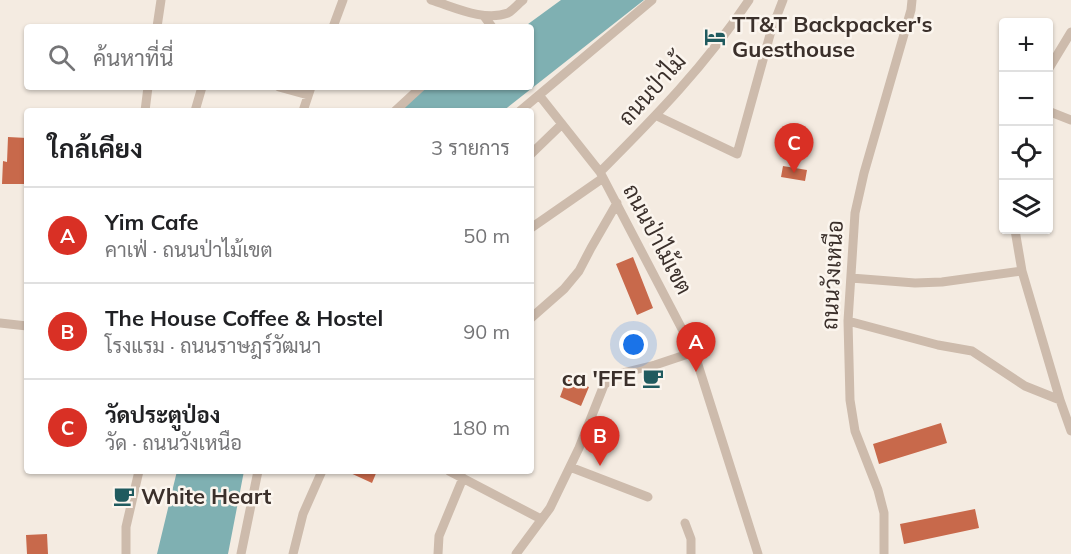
<!DOCTYPE html>
<html lang="th">
<head>
<meta charset="utf-8">
<style>
  :root { --surface:#fff; --page:#f6f6f6; --text:#202124; --muted:#757577; --line:#e0e0e0; --accent:#d93025 }
  body { margin:0; font-family:Mulish,Sarabun,sans-serif; background:var(--page); color:var(--text) }
  .controls { position:absolute; right:18px; top:18px; display:grid; overflow:hidden; border-radius:6px; box-shadow:0 2px 4px #0004 }
  .controls button { width:54px; height:54px; display:grid; place-items:center; padding:0; border:0; border-bottom:2px solid var(--line); background:var(--surface); color:var(--text); font:30px sans-serif }
  .you { position:absolute; left:634px; top:345px; width:21px; height:21px; margin:-15px; border:4px solid #fff; border-radius:50%; background:#1a73e8; box-shadow:0 0 0 9px #1a73e833 }
  .badge { display:grid; place-items:center; width:39px; height:39px; border-radius:50%; background:var(--accent); color:#fff; font-size:20px; font-weight:700 }
  .pin { position:absolute; translate:-50% -50px; filter:drop-shadow(0 2px 3px #0008) }
  .pin::after { content:''; position:absolute; top:32px; width:21px; height:18px; background:inherit; clip-path:polygon(0 0,100% 0,50% 100%) }
  .list { margin:0; padding:0; list-style:none }
  h2 { display:flex; justify-content:space-between; align-items:center; height:78px; margin:0; padding:0 24px; font-size:26px }
  h2 small { font-size:20px; font-weight:400; color:var(--muted) }
  .list li { display:grid; grid-template-columns:39px 1fr auto; gap:18px; align-items:center; box-sizing:border-box; height:96px; padding:0 24px; border-top:2px solid var(--line) }
  .list b { display:block; font-size:22px; white-space:nowrap }
  .list p { margin:0; font-size:20px; white-space:nowrap; color:var(--muted) }
  .list em { font-size:20px; font-style:normal; color:var(--muted) }
  .icon { flex:none; width:33px; height:33px; fill:none; stroke:currentColor; stroke-width:2; stroke-linecap:round; stroke-linejoin:round }
  .map { position:relative; flex:none; width:1071px; height:554px; overflow:hidden }
  .search { position:absolute; background:var(--surface); box-shadow:0 2px 4px #0004; left:24px; top:24px; width:510px; height:66px; display:flex; align-items:center; gap:15px; box-sizing:border-box; padding:0 21px; border-radius:6px; color:var(--muted); font-size:22px }
  .panel { position:absolute; background:var(--surface); box-shadow:0 2px 4px #0004; left:24px; top:108px; width:510px; height:366px; border-radius:6px }
  .map>svg:first-child { display:block }
  .water { fill:#7fb0b2 }
  .building { fill:#c8694b }
  .lines { fill:none; stroke-linecap:round; stroke-linejoin:round }
  .street { stroke:#cdbbac; stroke-width:9 }
  .labels { text-anchor:middle; stroke-width:5; stroke-linejoin:round; paint-order:stroke }
  .poi-label { font-size:22px; font-weight:bold; fill:#3b302b; stroke:#fbf5ee; text-anchor:start }
  .street-label { font-size:22px; fill:#3b302b; stroke:#fbf5ee }
</style>
</head>
<body>
<div class="map">
<svg width="1071" height="554" viewBox="0 0 1071 554">
  <rect width="100%" height="100%" fill="#f4ebe1"/>
  <path class="water" d="M561 0H644L503 111H402L416 94 429 87H531V27H524Z
    M177 471H244L228 554H157Z"/>
  <path class="building" d="M8 137 27 138V184H2L3 161 7 162Z
    M783 166 807 170 805 181 781 177Z
    M633 257 653 308 637 315 616 264Z
    M567 378 589 387 581 406 560 397Z
    M941 423 947 443 879 464 873 444Z
    M346 471H377L372 483Z
    M975 509 979 528 904 544 900 524Z
    M47 534 48 554H27L26 535Z"/>
  <g class="lines">
    <path class="street" d="M431 0C454 7 484 22 508 13 513 10 518 4 523 0
      M484 16 492 27
      M157 27 161 0
      M333 27 343 0
      M1048 70 1071 32
      M279 87 308 95
      M539 95 600 172 694 352 758 554
      M145 111 148 87
      M195 111 202 87
      M303 111 311 87
      M395 111 421 87
      M520 111 652 0
      M1048 111 1071 120
      M657 116 737 154 771 31 783 0
      M531 154 562 124
      M600 172C655 117 706 65 749 0
      M531 228 603 178
      M1015 230 1022 271 1060 400 1071 431
      M851 278 915 283 942 282 1022 271
      M531 318 564 289 579 271 591 248 617 203
      M848 321 938 345 972 351 1025 386 1060 400
      M0 323 27 326
      M570 467 648 497
      M449 471 541 519
      M685 523 691 539V554
      M126 554V527L139 471
      M241 554 258 471
      M293 554 303 514 322 471
      M438 554 439 536 463 478
      M516 554 550 508 579 448 604 385 618 374 655 365 694 352
      M884 554V513L878 490 855 431 850 400 848 321 855 213 864 173 911 10 912 0"/>
  </g>
  <defs>
    <symbol id="hotel-bare" viewBox="-9 -9 18 18"><path d="M-6-4.5h1.5V1H6V5H4.5V3h-9V5H-6ZM-4 0a1.8 1.8 0 1 1 3.6 0ZM.5 0V-2.5h3Q6-2.5 6 0Z" fill="#1f5a5e" stroke="#fbf5ee" stroke-width="2.5" paint-order="stroke"/></symbol>
    <symbol id="cafe-bare" viewBox="-9 -9 18 18"><path d="M-5.5-4.5H6V0H3Q3 3.5 0 3.5H-2.5Q-5.5 3.5-5.5 0ZM3-3.2v2h1.7v-2ZM-6 4.5H4V6H-6Z" fill="#1f5a5e" stroke="#fbf5ee" stroke-width="2.5" paint-order="stroke"/></symbol>
  </defs>
  <g fill-rule="evenodd">
    <use href="#hotel-bare" x="700" y="22" width="30" height="30"/>
    <use href="#cafe-bare" x="638" y="363" width="30" height="30"/>
    <use href="#cafe-bare" x="109" y="481" width="30" height="30"/>
  </g>
  <g class="labels">
    <g class="poi-label">
      <text x="732" y="32">TT&amp;T Backpacker's<tspan x="732" dy="25">Guesthouse</tspan></text>
      <text x="636" y="386" text-anchor="end">ca 'FFE</text>
      <text x="141" y="504">White Heart</text>
    </g>
    <g class="street-label">
      <text transform="translate(652 89) rotate(-48)" y="8">ถนนป่าไม้</text>
      <text transform="translate(658 239) rotate(62)" y="8">ถนนป่าไม้เขต</text>
      <text transform="translate(832 275) rotate(-87)" y="8">ถนนวังเหนือ</text>
    </g>
  </g>
</svg>
<div class="controls">
<button>+</button>
<button>−</button>
<button><svg class="icon" aria-label="locate" viewBox="0 0 24 24"><circle cx="12" cy="12" r="6"/><path d="M12 2v4M12 18v4M2 12h4M18 12h4"/></svg></button>
<button><svg class="icon" aria-label="layers" viewBox="0 0 24 24"><path d="M12 4l9 5-9 5-9-5zM3 14l9 5 9-5"/></svg></button>
</div>
<div class="you"></div>
<div class="pin badge" style="left:696px;top:372px">A</div>
<div class="pin badge" style="left:600px;top:466px">B</div>
<div class="pin badge" style="left:794px;top:173px">C</div>
<div class="search"><svg class="icon" aria-label="search" viewBox="0 0 24 24"><circle cx="10" cy="10" r="6"/><path d="M15 15l6 6"/></svg>ค้นหาที่นี่</div>
<section class="panel">
<h2>ใกล้เคียง<small>3 รายการ</small></h2>
<ul class="list">
<li><span class="badge">A</span><div><b>Yim Cafe</b><p>คาเฟ่ · ถนนป่าไม้เขต</p></div><em>50 m</em></li>
<li><span class="badge">B</span><div><b>The House Coffee &amp; Hostel</b><p>โรงแรม · ถนนราษฎร์วัฒนา</p></div><em>90 m</em></li>
<li><span class="badge">C</span><div><b>วัดประตูป่อง</b><p>วัด · ถนนวังเหนือ</p></div><em>180 m</em></li>
</ul>
</section>
</div>
</body>
</html>
